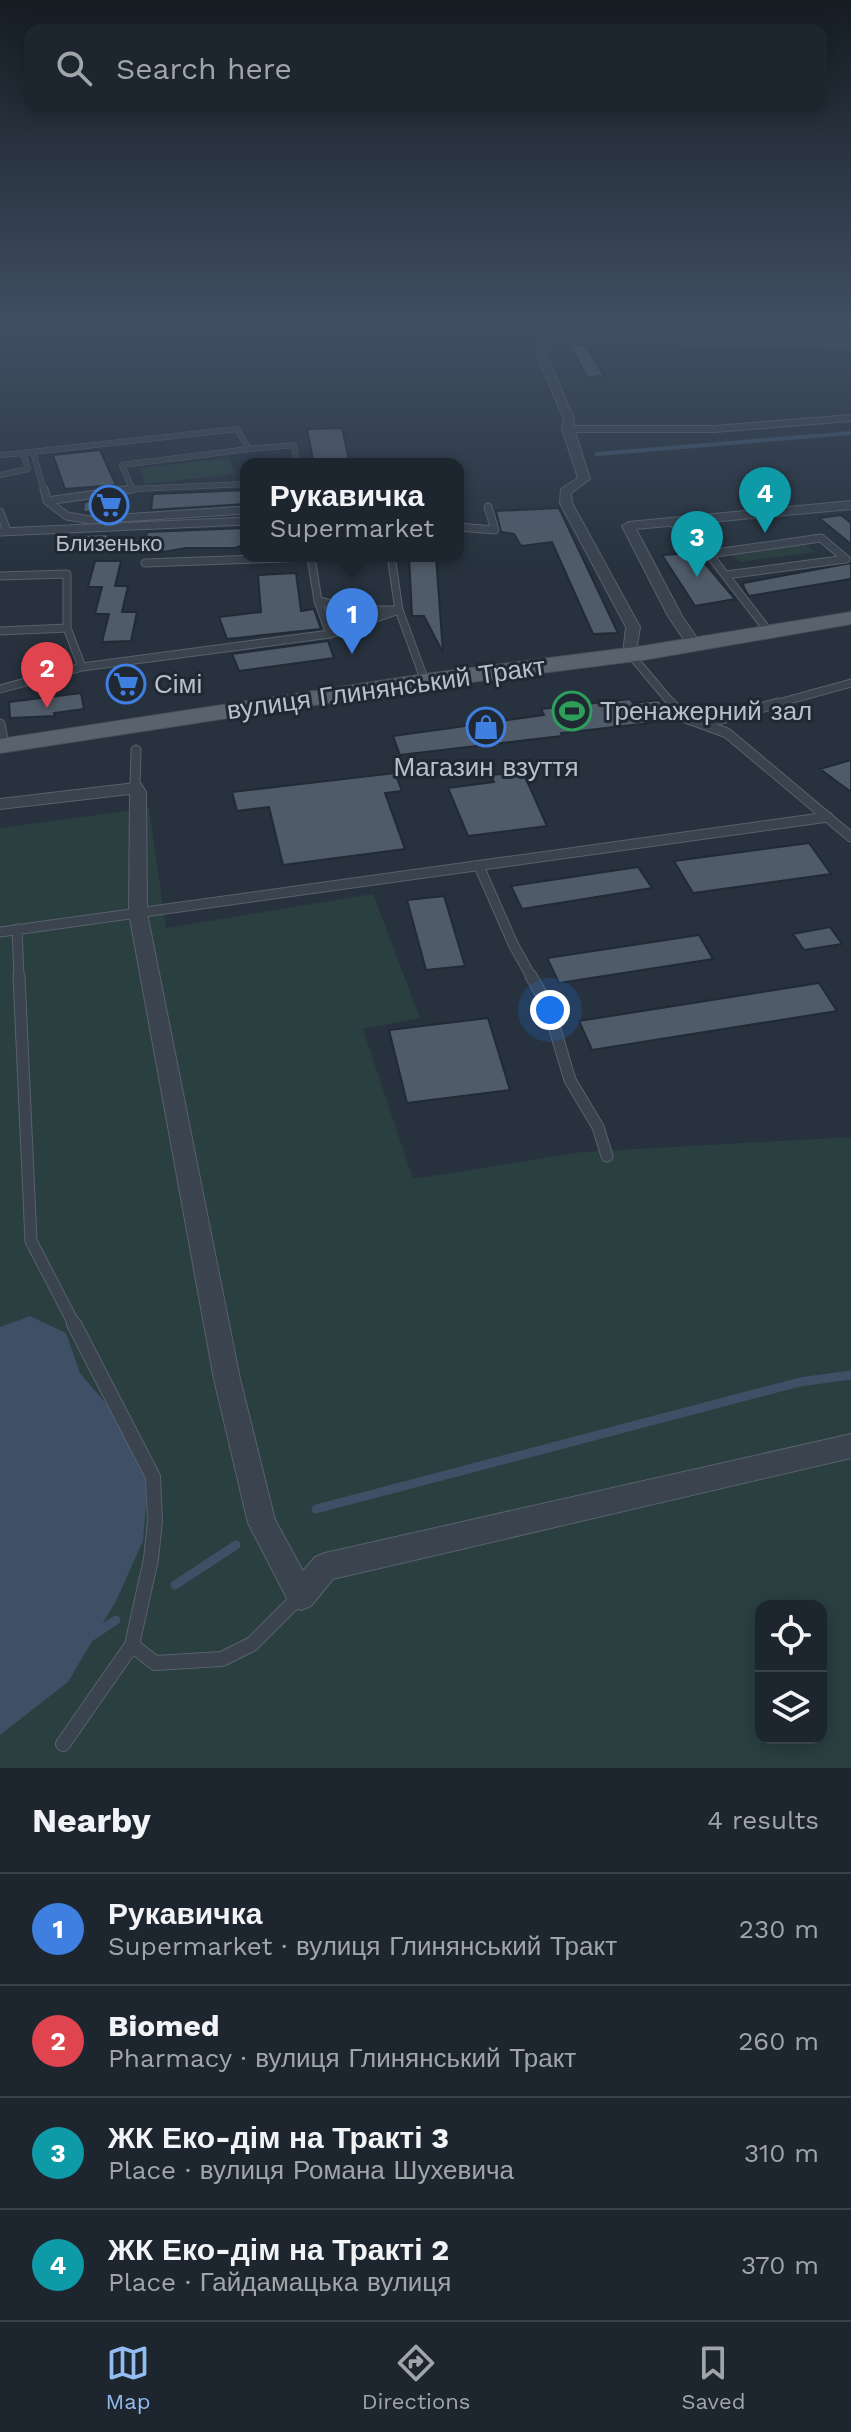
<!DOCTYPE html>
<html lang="en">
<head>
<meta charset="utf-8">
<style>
  :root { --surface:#1d262e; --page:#252e36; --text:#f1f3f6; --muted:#a0a5aa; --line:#3b434a; --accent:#93bcf1 }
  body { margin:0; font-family:"Work Sans",sans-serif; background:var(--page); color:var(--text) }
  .controls { position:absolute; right:24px; bottom:24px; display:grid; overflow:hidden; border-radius:16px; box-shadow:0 4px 20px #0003 }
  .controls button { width:72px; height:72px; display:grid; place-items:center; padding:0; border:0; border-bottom:2px solid var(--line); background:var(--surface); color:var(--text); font:40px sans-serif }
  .you { position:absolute; left:550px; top:1010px; width:28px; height:28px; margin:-20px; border:6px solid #fff; border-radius:50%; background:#1a73e8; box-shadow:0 0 0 12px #1a73e833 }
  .badge { display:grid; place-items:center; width:52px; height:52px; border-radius:50%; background:var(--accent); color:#fff; font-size:26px; font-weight:700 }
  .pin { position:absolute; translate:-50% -66px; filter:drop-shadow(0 2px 4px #0008) }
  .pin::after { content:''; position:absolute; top:42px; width:28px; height:24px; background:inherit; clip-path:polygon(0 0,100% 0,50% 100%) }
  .popup { position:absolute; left:240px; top:458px; width:224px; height:104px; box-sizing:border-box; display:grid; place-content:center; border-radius:16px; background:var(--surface); filter:drop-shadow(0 2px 6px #0005); font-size:26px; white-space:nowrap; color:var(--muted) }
  .popup b { font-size:30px; color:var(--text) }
  .popup::after { content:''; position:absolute; left:50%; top:100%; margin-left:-16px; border:16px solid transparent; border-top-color:var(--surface) }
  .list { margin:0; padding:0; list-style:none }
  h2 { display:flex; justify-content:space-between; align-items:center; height:104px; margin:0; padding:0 32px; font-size:34px }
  h2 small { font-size:26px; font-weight:400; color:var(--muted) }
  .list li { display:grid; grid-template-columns:52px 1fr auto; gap:24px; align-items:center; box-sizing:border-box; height:112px; padding:0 32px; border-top:2px solid var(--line) }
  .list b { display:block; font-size:30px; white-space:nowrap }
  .list p { margin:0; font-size:26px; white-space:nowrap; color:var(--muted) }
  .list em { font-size:26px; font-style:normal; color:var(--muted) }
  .icon { flex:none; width:44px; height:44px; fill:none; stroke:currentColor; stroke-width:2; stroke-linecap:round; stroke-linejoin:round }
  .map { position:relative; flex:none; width:851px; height:1768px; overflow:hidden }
  .search { position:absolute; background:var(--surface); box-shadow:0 4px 20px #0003; left:24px; right:24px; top:24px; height:88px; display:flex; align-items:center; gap:20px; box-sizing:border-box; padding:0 28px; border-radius:16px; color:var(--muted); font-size:30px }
  .sheet { height:552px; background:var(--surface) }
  nav { display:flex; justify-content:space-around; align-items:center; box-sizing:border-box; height:112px; border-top:2px solid var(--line); background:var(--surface); font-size:22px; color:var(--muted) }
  nav a { display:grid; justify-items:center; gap:4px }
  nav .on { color:var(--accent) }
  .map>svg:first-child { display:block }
  .green { fill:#2a3f40; fill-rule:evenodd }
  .water { fill:#3d5065 }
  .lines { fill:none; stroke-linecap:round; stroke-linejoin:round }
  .stream-far1 { stroke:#3d5065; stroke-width:4 }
  .stream { stroke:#3d5065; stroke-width:9 }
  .building { fill:#505b69; stroke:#212a35; stroke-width:2 }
  .service-far4-casing { stroke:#58616c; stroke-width:6 }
  .service-far3-casing { stroke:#58616c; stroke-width:9 }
  .service-far2-casing { stroke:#58616c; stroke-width:11 }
  .service-far1-casing { stroke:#58616c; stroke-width:13 }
  .service-casing { stroke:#58616c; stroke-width:16 }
  .minor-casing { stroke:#58616c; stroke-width:2 }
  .primary-casing { stroke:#474f5a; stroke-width:2 }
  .service-far4 { stroke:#3a434e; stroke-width:5 }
  .service-far3 { stroke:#3a434e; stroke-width:7 }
  .service-far2 { stroke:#3a434e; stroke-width:9 }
  .service-far1 { stroke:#3a434e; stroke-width:11 }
  .service { stroke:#3a434e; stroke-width:14 }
  .minor { fill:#3a434e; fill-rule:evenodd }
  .primary { fill:#59636e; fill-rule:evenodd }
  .labels { text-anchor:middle; stroke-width:6; stroke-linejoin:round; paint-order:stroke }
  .far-poi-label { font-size:22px; fill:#b7bfc9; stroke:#1f2833 }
  .poi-label { font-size:26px; fill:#b7bfc9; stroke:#1f2833; text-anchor:start }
  .street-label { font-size:26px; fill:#b7bfc9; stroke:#1f2833 }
</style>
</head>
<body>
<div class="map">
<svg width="851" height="1768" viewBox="0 0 851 1768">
  <rect width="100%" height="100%" fill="#27323e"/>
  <path class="green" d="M229 458 235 474 145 484 140 468Z
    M804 543 815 552 740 562 730 553Z
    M149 808 166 928 373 894 420 1018 363 1029 413 1179 582 1152 851 1137V1768H0V828ZM761 1606H821V1738H761Z"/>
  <path class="water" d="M30 1316 66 1333 80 1373 123 1424 148 1481 143 1541 116 1601 68 1682 0 1735V1327Z"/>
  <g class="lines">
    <path class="stream-far1" d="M597 454 851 433"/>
    <path class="stream" d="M316 1509 800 1382 851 1375
      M175 1585 236 1545
      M92 1636 116 1620"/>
  </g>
  <path class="building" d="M569 344 586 345 604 376 587 377Z
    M342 428 350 464H314L307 429Z
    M100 450 116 485 65 489 53 455Z
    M246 490V504L151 510 153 494Z
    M122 497 128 509 83 512 84 502Z
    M559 508 618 633 593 634 552 542 521 546 514 534 501 532 496 511Z
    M841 515 851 523V544L819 518Z
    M246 528V544L235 548H186L163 552 144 550 147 532Z
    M109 534 106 545 78 546 80 535Z
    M696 553 735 599 695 606 662 555Z
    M409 556H436L443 653 424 616H412Z
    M95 561H121L115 586H128L122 612H137L131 641 102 642 109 614H95L102 587H88Z
    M851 563V579L749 596 744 588 743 583Z
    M296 573 301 611 314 609 321 629 227 639 219 617 261 612 258 575Z
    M328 641 334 658 239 671 232 654Z
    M81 693 84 709 54 713 55 716 10 718 9 702Z
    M630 699 633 703 659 700 670 716 647 719 650 723 561 733 562 736 400 755 393 736 544 715 541 709Z
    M851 760V792L820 769Z
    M523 772 547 826 468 836 448 788 494 782 491 775Z
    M395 773 402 791 385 793 405 849 283 865 269 807 237 811 232 792Z
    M809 843 831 874 693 893 674 861Z
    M638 867 652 888 522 909 511 886Z
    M444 896 465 966 426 970 407 900Z
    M830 927 842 944 804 950 793 934Z
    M699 935 713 959 559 983 547 958Z
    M819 983 837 1011 592 1050 579 1021Z
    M488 1018 510 1090 407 1103 389 1030Z"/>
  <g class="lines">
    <defs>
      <path id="service-far4" d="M249 449 294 445 297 464
        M33 452 44 491
        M23 453 237 429 249 449 122 465 132 489 118 491
        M0 455 23 453 28 469 0 475
        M132 489 246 484"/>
      <path id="service-far3" d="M44 489 47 501
        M132 489 47 501 67 516 90 520 246 510
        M0 512 7 531
        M671 522 709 554 769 632
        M458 527 495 530 488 507
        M0 532 246 521
        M709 554 821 538 846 559 726 575
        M145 563 311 557 318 601 360 610H399L425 681
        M0 576 67 574V628L0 631
        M318 601 330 634
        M630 654 673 705
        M82 667 330 634 399 610 391 556
        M0 689 82 667 67 628
        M771 705 851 683"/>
      <path id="service-far2" d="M671 703 683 717 727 733 851 837
        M0 724 4 745
        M703 724 778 703
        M135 788 136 750
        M479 866 513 944 532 978
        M17 929 19 978
        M0 932 828 817"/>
      <path id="service-far1" d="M19 976 31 1241 75 1326
        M531 976 548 1006 570 1080 598 1127 607 1156"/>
      <path id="service" d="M132 1645 155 1663 222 1659 252 1644 299 1597
        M63 1744 132 1645 151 1559 155 1521 153 1477 74 1324"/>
      <path id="minor" d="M539 322H549L558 335 851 341V347L557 341 545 352 574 419V426H714L851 415V421L714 432H575L590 479 571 493 572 503 640 627 635 657 630 658 623 654 626 627 560 503 561 489 578 478 562 429 564 419 535 351 550 337Z
        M851 501V509L636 529 682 616 701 644 694 648 689 647 668 616 622 526 628 522Z
        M135 783 141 784 146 792 147 913 240 1379 275 1520 303 1571 315 1557 325 1553 851 1434V1458L333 1579 311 1606 301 1610 291 1606 248 1523 214 1379 129 913 130 794 0 809V799Z"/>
      <path id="primary" d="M851 612V624L643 660 425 688 0 753V739L425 674 643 646Z"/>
    </defs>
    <use href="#service-far4" class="service-far4-casing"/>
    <use href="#service-far3" class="service-far3-casing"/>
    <use href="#service-far2" class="service-far2-casing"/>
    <use href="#service-far1" class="service-far1-casing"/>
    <use href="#service" class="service-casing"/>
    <use href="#minor" class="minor-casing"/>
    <use href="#primary" class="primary-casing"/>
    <use href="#service-far4" class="service-far4"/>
    <use href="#service-far3" class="service-far3"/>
    <use href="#service-far2" class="service-far2"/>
    <use href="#service-far1" class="service-far1"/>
    <use href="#service" class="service"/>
    <use href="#minor" class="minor"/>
    <use href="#primary" class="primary"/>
  </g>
  <linearGradient id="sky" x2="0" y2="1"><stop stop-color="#151c22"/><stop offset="0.57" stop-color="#414f63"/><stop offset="1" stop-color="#414f63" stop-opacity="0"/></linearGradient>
  <rect width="851" height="569" fill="url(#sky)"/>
  <defs>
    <symbol id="supermarket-ring" viewBox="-11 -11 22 22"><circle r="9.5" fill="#1f2833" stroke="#3f7fe0" stroke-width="1.5"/><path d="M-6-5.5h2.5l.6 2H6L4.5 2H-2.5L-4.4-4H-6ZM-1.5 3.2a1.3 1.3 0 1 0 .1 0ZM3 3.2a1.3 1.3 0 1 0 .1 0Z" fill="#3f7fe0"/></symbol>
    <symbol id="stadium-ring" viewBox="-11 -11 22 22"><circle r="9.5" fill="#1f2833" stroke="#2e9e5b" stroke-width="1.5"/><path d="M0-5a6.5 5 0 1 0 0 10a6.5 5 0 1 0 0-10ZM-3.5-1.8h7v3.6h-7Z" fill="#2e9e5b"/></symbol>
    <symbol id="shop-ring" viewBox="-11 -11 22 22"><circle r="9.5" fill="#1f2833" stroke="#3f7fe0" stroke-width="1.5"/><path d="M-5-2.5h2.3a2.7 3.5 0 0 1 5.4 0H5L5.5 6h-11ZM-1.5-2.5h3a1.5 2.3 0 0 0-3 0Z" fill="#3f7fe0"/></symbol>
  </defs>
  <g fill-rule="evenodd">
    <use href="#supermarket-ring" x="87" y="483" width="44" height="44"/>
    <use href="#supermarket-ring" x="104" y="662" width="44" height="44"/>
    <use href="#stadium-ring" x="550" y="689" width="44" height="44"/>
    <use href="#shop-ring" x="464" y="705" width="44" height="44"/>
  </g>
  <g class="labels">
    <g class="far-poi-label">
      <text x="109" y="551">Близенько</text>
    </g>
    <g class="poi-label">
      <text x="154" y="693">Сімі</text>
      <text x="600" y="720">Тренажерний зал</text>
      <text x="486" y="776" text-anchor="middle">Магазин взуття</text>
    </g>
    <g class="street-label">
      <text transform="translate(386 688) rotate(-8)" y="9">вулиця Глинянський Тракт</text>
    </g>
  </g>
</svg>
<div class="controls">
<button><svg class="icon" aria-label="locate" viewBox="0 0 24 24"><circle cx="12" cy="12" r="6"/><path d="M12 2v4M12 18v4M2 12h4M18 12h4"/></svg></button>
<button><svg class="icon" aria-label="layers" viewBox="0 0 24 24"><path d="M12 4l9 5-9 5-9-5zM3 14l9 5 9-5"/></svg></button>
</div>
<div class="you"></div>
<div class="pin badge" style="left:352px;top:654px;background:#3f7fe0">1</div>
<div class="popup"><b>Рукавичка</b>Supermarket</div>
<div class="pin badge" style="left:47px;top:708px;background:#e0444e">2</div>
<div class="pin badge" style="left:697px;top:577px;background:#0f9aa8">3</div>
<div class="pin badge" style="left:765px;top:533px;background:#0f9aa8">4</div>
<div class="search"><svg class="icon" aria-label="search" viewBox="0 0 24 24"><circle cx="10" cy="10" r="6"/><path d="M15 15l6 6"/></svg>Search here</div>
</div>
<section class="sheet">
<h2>Nearby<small>4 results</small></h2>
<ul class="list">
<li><span class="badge" style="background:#3f7fe0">1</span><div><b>Рукавичка</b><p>Supermarket · вулиця Глинянський Тракт</p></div><em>230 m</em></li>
<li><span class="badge" style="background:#e0444e">2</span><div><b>Biomed</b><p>Pharmacy · вулиця Глинянський Тракт</p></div><em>260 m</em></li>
<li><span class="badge" style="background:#0f9aa8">3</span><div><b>ЖК Еко-дім на Тракті 3</b><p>Place · вулиця Романа Шухевича</p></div><em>310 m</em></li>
<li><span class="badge" style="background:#0f9aa8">4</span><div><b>ЖК Еко-дім на Тракті 2</b><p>Place · Гайдамацька вулиця</p></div><em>370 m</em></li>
</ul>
</section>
<nav>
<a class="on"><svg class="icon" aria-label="map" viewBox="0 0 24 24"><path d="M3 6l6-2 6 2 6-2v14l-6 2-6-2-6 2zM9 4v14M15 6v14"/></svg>Map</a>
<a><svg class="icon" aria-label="directions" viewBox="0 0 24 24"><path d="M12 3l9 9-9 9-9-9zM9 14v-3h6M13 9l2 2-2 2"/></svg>Directions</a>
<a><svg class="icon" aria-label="saved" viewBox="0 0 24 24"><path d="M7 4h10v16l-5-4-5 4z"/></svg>Saved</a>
</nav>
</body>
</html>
